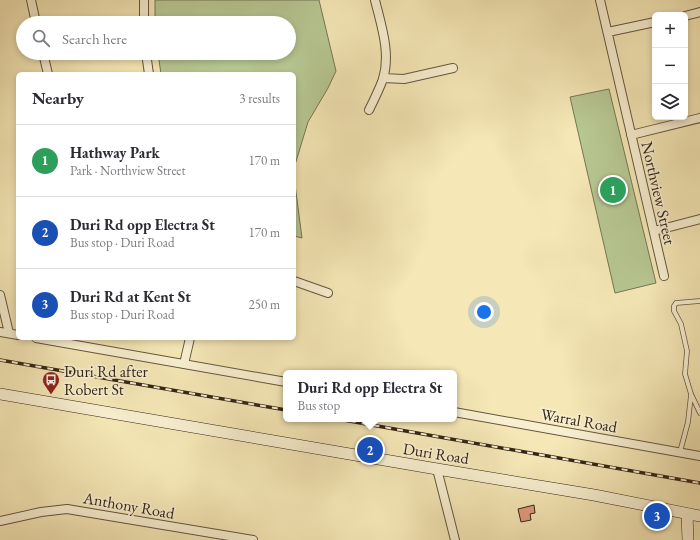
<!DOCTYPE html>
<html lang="en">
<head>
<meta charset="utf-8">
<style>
  :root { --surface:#fff; --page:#f2f2f3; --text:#2b2b33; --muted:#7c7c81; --line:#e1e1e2; --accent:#b45309 }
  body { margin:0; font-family:"EB Garamond",serif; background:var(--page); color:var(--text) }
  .controls { position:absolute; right:12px; top:12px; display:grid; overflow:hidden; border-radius:6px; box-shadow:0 2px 6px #0003 }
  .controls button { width:36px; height:36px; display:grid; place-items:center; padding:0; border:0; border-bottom:1px solid var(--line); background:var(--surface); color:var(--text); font:20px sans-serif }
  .you { position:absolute; left:484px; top:312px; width:14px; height:14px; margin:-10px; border:3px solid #fff; border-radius:50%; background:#1a73e8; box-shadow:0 0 0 6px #1a73e833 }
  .badge { display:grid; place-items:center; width:26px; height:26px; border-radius:50%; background:var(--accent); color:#fff; font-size:13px; font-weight:700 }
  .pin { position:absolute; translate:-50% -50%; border:2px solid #fff; box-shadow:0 1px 4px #0006 }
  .popup { position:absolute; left:283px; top:370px; width:174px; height:52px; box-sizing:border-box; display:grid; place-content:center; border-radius:6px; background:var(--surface); filter:drop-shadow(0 1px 3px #0005); font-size:13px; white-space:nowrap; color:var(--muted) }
  .popup b { font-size:15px; color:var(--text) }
  .popup::after { content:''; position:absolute; left:50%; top:100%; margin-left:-8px; border:8px solid transparent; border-top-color:var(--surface) }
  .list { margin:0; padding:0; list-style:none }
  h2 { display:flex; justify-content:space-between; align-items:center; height:52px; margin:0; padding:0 16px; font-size:17px }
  h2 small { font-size:13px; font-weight:400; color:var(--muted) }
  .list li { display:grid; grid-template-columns:26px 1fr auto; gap:12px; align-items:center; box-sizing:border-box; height:72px; padding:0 16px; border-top:1px solid var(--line) }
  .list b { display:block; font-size:15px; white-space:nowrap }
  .list p { margin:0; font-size:13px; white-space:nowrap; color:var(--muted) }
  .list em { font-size:13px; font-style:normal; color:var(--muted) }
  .icon { flex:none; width:22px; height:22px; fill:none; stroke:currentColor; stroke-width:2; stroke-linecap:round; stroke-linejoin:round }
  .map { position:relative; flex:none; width:700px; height:540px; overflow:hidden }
  .search { position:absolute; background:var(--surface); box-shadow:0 2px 6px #0003; left:16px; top:16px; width:280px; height:44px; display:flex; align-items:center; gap:10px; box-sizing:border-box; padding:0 14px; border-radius:22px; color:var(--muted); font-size:15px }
  .panel { position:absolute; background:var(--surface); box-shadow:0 2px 6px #0003; left:16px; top:72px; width:280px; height:268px; border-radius:6px }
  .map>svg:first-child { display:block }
  .green { fill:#b7c792; stroke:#757654 }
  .building { fill:#e39c7f; stroke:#332516 }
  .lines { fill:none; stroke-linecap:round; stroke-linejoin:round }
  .lane-casing { stroke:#64563e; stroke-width:5.5 }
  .street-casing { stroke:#64563e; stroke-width:10 }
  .secondary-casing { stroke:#332516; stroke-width:12 }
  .lane { stroke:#f8efd0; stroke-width:4 }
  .street { stroke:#f8efd0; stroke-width:8 }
  .secondary { stroke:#f8efd0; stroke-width:11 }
  .rail-casing { stroke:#332516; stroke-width:3.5 }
  .rail { stroke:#f8efd0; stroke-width:2; stroke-dasharray:6; stroke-linecap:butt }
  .labels { text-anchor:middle; stroke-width:3.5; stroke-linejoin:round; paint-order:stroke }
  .street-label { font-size:16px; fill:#332516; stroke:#f8efd0 }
  .poi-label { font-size:16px; fill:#332516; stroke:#f8efd0; text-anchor:start }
</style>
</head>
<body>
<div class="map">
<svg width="700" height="540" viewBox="0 0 700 540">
  <rect width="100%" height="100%" fill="#f5e7b6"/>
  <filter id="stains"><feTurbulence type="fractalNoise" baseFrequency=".005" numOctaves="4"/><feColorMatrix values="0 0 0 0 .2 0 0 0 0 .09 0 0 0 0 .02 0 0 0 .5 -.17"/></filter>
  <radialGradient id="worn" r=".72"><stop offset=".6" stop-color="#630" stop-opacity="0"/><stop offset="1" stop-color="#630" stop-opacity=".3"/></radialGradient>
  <path class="green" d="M155 0H319L336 71 328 88 308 122 294 168V74H161L158 53H289V23H155Z
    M609 89 656 283 615 293 570 97Z
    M294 177 302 238 294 236Z"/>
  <path class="building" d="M534 505 535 513 530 514 531 520 521 522 518 509Z"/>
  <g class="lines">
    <defs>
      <path id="lane" d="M700 301 676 303 674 306V311L681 324 687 351 685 374 691 394 700 413
        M680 452 688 422 691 395"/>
      <path id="street" d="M31 0 36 23
        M600 0 664 276
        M685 16 700 12
        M144 23V0
        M608 32 655 22
        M43 53 48 74
        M146 53 149 74
        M383 78 404 79 453 68
        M369 110C374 100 379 90 383 79 391 53 381 25 375 0
        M631 135 700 118
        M654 231 700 219
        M294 281 328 293
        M0 295 9 333
        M0 332 18 335
        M36 338 286 382
        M184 364 190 338
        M454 412 700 456
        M437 469 455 540
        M0 521 41 512 67 509 253 540"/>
      <path id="secondary" d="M0 394 437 469 594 495 700 516
        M687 514 688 540"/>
    </defs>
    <use href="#lane" class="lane-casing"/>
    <use href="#street" class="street-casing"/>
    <use href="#secondary" class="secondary-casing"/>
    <use href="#lane" class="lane"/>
    <use href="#street" class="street"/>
    <use href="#secondary" class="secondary"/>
    <defs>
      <path id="rail" d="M0 360 286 410
        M338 419 700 483"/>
    </defs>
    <use href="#rail" class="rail-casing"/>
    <use href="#rail" class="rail"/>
  </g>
  <defs>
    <symbol id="bus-pin" viewBox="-11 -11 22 30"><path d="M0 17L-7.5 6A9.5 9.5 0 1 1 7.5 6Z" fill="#8f2418" stroke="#f8efd0"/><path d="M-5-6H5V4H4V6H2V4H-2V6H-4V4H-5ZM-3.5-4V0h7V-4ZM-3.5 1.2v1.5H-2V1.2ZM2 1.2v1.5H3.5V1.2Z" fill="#fff"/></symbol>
  </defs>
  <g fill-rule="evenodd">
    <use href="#bus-pin" x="41" y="370" width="20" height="27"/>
  </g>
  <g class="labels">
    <g class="street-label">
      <text transform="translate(659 193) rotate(77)" y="6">Northview Street</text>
      <text transform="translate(579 420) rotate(10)" y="6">Warral Road</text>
      <text transform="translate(436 453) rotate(9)" y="6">Duri Road</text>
      <text transform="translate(129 505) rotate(10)" y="6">Anthony Road</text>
    </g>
    <g class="poi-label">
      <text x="64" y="377">Duri Rd after<tspan x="64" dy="18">Robert St</tspan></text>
    </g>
  </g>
  <rect width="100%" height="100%" filter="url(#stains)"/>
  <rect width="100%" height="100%" fill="url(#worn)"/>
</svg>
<div class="controls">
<button>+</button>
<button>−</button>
<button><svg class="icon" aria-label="layers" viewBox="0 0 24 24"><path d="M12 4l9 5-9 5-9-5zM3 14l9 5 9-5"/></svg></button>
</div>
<div class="you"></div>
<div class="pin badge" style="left:613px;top:190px;background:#2e9e5b">1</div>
<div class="pin badge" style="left:370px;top:450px;background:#1a4fb4">2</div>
<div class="popup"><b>Duri Rd opp Electra St</b>Bus stop</div>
<div class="pin badge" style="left:657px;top:516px;background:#1a4fb4">3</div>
<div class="search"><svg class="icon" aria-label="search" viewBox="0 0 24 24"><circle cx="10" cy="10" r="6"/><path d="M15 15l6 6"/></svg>Search here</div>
<section class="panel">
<h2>Nearby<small>3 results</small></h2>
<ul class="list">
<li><span class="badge" style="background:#2e9e5b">1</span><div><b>Hathway Park</b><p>Park · Northview Street</p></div><em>170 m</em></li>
<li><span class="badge" style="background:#1a4fb4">2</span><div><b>Duri Rd opp Electra St</b><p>Bus stop · Duri Road</p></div><em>170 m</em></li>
<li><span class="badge" style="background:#1a4fb4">3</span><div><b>Duri Rd at Kent St</b><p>Bus stop · Duri Road</p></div><em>250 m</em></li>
</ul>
</section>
</div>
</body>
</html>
